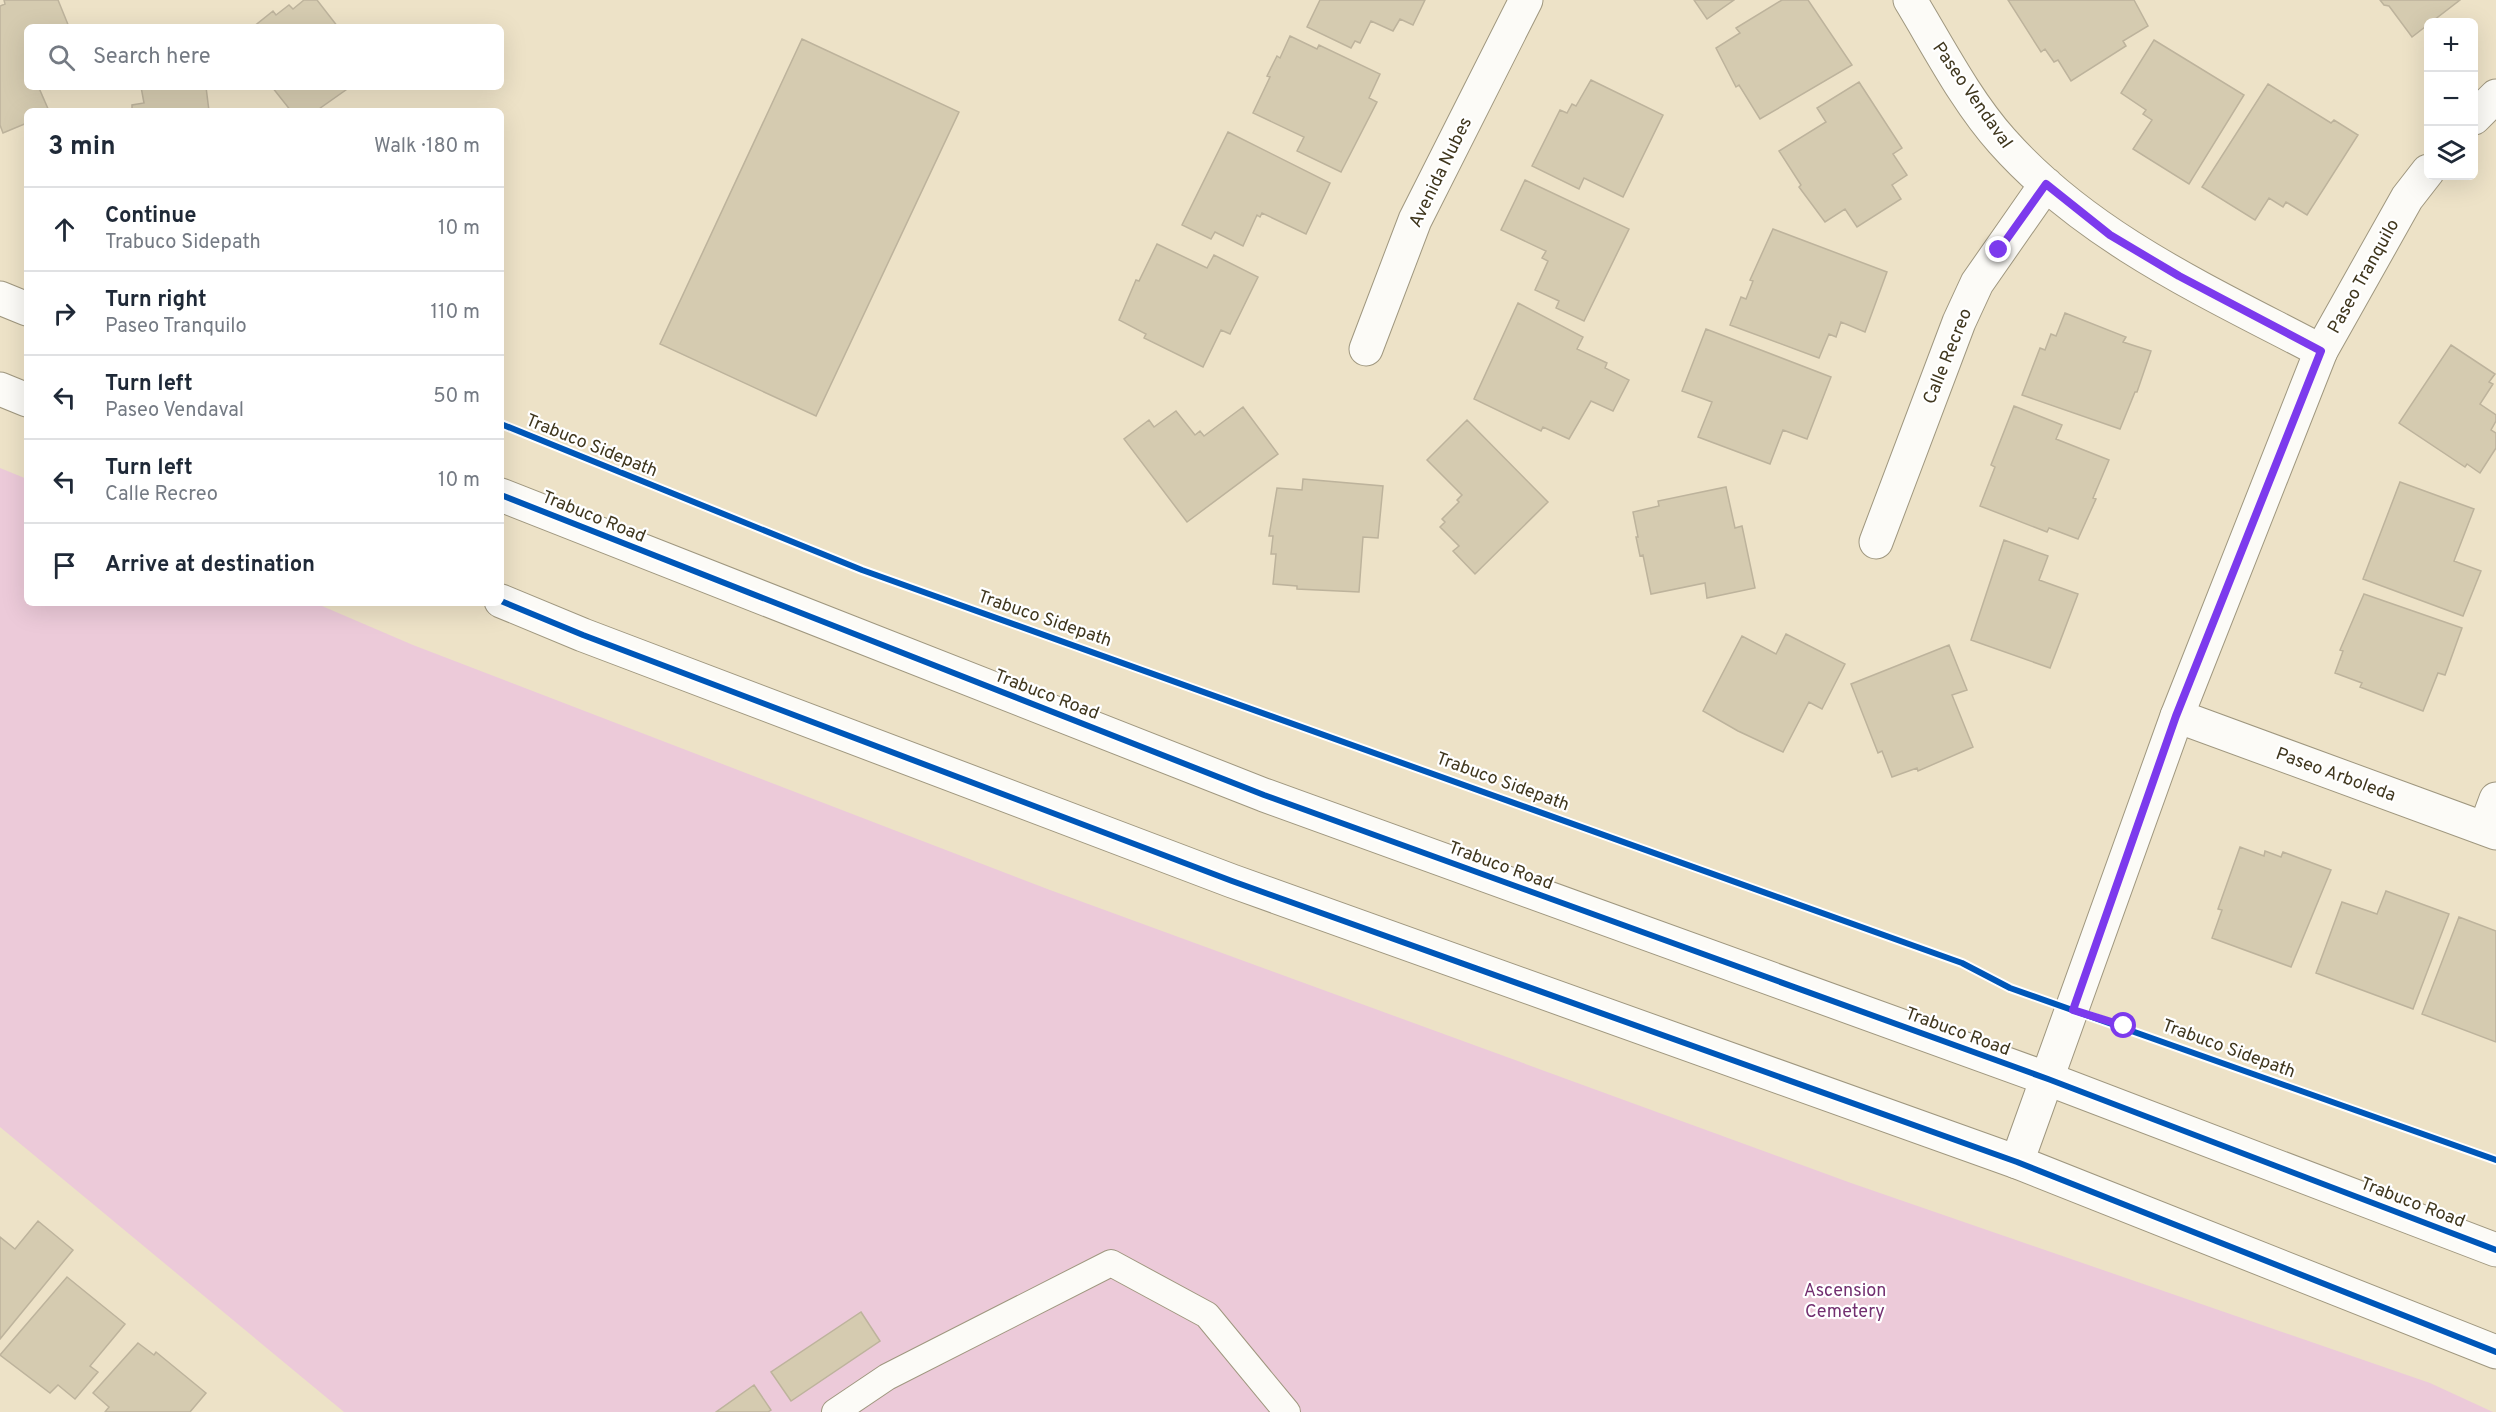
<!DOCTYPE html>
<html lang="en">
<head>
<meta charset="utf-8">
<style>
  :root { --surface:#fff; --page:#f6f6f7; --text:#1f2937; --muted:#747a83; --line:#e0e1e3 }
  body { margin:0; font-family:Overpass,sans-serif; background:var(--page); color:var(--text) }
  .controls { position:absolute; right:18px; top:18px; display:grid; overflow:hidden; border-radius:9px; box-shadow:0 6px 24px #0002 }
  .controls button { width:54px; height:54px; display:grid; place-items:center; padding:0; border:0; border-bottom:2px solid var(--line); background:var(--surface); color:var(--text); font:30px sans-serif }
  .stop { position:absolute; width:18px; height:18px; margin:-14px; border:4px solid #7c3aed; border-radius:50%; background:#fff }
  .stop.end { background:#7c3aed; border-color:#fff; box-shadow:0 2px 6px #0008 }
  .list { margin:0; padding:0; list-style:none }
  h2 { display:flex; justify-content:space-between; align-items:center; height:78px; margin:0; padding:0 24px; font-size:26px }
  h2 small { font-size:20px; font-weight:400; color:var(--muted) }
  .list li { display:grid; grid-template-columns:39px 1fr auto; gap:18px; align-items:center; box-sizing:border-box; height:84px; padding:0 24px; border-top:2px solid var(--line) }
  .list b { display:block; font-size:22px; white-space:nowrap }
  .list p { margin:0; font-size:20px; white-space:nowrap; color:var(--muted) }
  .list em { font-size:20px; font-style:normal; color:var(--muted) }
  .icon { flex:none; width:33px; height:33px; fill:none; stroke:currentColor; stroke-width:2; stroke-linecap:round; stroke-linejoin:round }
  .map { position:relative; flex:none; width:2496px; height:1412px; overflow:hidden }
  .search { position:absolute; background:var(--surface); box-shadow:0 6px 24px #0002; left:24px; top:24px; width:480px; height:66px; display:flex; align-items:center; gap:15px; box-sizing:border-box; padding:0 21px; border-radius:9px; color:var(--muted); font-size:22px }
  .panel { position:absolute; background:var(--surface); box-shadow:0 6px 24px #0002; left:24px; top:108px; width:480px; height:498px; border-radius:9px }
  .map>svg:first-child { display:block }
  .green { fill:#eccad9 }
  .building { fill:#d5cbb0; stroke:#bdb39c; stroke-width:1.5 }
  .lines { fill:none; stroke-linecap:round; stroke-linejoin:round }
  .lane-casing { stroke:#9f977f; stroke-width:28 }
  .street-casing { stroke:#9f977f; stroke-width:35 }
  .secondary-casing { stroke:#9f977f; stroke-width:35 }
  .primary-casing { stroke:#9f977f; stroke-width:35 }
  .lane { stroke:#fcfbf7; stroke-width:26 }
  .street { stroke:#fcfbf7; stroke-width:33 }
  .secondary { stroke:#fcfbf7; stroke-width:33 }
  .primary { stroke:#fcfbf7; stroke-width:33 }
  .cycleway-casing { stroke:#fff; stroke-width:10 }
  .cycleway { stroke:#0057b8; stroke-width:6 }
  .route { stroke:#7c3aed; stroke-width:8 }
  .labels { text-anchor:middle; stroke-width:4.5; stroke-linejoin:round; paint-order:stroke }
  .street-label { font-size:18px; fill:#3f361d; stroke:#fff }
  .park-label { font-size:18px; fill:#722f70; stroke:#fff }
</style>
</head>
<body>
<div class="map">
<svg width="2496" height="1412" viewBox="0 0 2496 1412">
  <rect width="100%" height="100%" fill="#ede2c7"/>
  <path class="green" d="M0 468 27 479V603H315L413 645 1050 890 1851 1183 2430 1383 2493 1412H344L0 1127Z"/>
  <path class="building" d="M4 0H58L69 27H27V87H41L39 88 49 111H27V123L3 133 0 125V6L5 4Z
    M304 0H317L338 27H253L273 11 276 15 289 5 293 9Z
    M1320 0H1425L1413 25 1400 19 1393 31 1371 21 1360 43 1355 41 1351 48 1307 27Z
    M1694 0H1734L1707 19Z
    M1782 0H1808L1852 65 1760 119 1739 85 1736 87 1716 48 1740 33 1736 28Z
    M2008 0H2134L2148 26 2123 41 2126 46 2071 81 2058 60 2054 62 2045 49 2041 52Z
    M2380 0H2460L2412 37 2389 6 2384 5Z
    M1290 36 1317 49 1319 45 1380 74 1369 98 1377 102 1341 172 1297 151 1304 137 1253 113 1270 77 1267 76 1277 56 1280 58Z
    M802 39 959 112 816 416 660 344Z
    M2154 40 2244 95 2189 184 2133 149 2152 120 2143 114 2146 110 2121 93Z
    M1591 80 1663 115 1623 197 1584 178 1579 189 1532 166 1560 110 1567 113 1572 104 1576 106Z
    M1859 82 1902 148 1893 154 1907 175 1892 185 1901 199 1857 227 1845 209 1825 222 1799 187 1801 185 1779 151 1826 122 1817 108Z
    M2268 84 2331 123 2334 120 2358 135 2307 215 2286 202 2283 207 2269 198 2255 220 2202 187Z
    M141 87H206L209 111H128L132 110V105L144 103Z
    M272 87H350L316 111H291Z
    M1228 132 1330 183 1306 234 1262 213 1260 217 1257 215 1243 246 1215 232 1211 239 1182 225Z
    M1525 180 1629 229 1584 321 1556 308 1559 301 1535 290 1548 261 1542 258 1546 251 1501 230Z
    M1773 229 1887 272 1865 332 1841 322 1836 337 1829 334 1819 358 1730 325 1741 297 1746 299 1753 281 1750 280Z
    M1157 244 1207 268 1214 255 1258 277 1230 334 1221 330 1203 367 1144 338 1146 334 1119 320 1136 280 1139 281Z
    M1518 303 1583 337 1577 349 1607 363 1605 368 1629 380 1613 411 1591 401 1569 439 1543 427 1541 431 1474 399Z
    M2065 313 2126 337 2123 342 2151 351 2137 392H2135L2120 429 2022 395 2040 348 2045 350 2051 334 2056 336Z
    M1706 329 1831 377 1807 439 1783 430 1770 464 1698 437 1712 402 1682 391Z
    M2451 345 2495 374 2489 382 2493 384 2480 404 2496 415V421L2491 430 2496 433V448L2480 473 2467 464 2465 467 2399 423Z
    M2014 406 2062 425 2056 439 2109 460 2093 498 2096 499 2078 539 2049 528 2047 532 1980 506 1995 467 1991 465Z
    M1243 407 1278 454 1187 522 1124 439 1149 420 1154 427 1176 411 1195 435 1200 431 1204 436Z
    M1467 420 1548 502 1475 574 1453 551 1459 546 1440 527 1445 522 1442 519 1459 502 1457 500 1462 495 1427 460Z
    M1303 479 1383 486 1378 538 1363 537 1359 592 1297 589V586L1273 584 1276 554H1271L1273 536H1269L1277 488 1302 490Z
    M2400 482 2474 509 2454 561 2481 571 2463 616 2363 579Z
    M1726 487 1735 528 1742 526 1755 588 1707 598 1705 583 1651 594 1643 555 1640 556 1636 537H1638L1633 512 1659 506 1658 501Z
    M2004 540 2048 556 2039 580 2078 594 2050 668 1971 640Z
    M2364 594 2462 628 2445 675 2438 673 2423 711 2360 687 2362 683 2335 673 2343 651 2340 650Z
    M1786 634 1845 664 1822 709 1809 702 1783 752 1738 731 1703 711 1742 636 1776 654Z
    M1949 645 1967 690 1952 695 1973 747 1918 771 1917 768 1892 777 1882 751 1878 753 1851 684Z
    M2240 847 2264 856 2265 851 2281 857 2283 852 2331 870 2291 967 2212 938 2222 910 2218 909Z
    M2386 891 2449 914 2413 1009 2316 973 2342 902 2377 914Z
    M2459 917 2496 931V1042L2422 1014Z
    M38 1221 73 1250 0 1339V1237L15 1249Z
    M67 1277 125 1324 90 1366 98 1372 75 1399 58 1385 50 1393 0 1355Z
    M861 1312 880 1341 791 1401 771 1372Z
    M138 1343 154 1355 156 1352 206 1393 190 1412H105L109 1407 93 1393Z
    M754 1385 771 1410 768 1412H716Z"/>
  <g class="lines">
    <defs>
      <path id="lane" d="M835 1412 887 1377 1111 1263 1207 1315 1287 1412"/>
      <path id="street" d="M1910 0C1938 46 1966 101 2002 141 2088 238 2209 292 2321 351
        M1366 349 1415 220 1526 0
        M1876 542 1959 322 1977 283 2046 184
        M2177 716 2496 833
        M2485 829 2496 799"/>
      <path id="secondary" d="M2474 118 2496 96
        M2017 1162 2177 716 2321 351 2407 198 2428 171"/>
      <path id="primary" d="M0 298 27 309
        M0 389 27 400
        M501 495 1264 795 2048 1079 2496 1250
        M501 601 583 635 1232 881 2017 1162 2496 1352"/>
    </defs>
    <use href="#lane" class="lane-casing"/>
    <use href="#street" class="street-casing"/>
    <use href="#secondary" class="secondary-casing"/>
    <use href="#primary" class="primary-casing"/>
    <use href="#lane" class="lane"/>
    <use href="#street" class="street"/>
    <use href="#secondary" class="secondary"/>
    <use href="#primary" class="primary"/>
    <defs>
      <path id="cycleway" d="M501 424 862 570 1962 963 2010 988 2496 1160
        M501 495 1264 795 2048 1079 2496 1250
        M501 601 583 635 1232 881 2017 1162 2496 1352"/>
    </defs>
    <use href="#cycleway" class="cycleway-casing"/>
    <use href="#cycleway" class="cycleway"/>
  </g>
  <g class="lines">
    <path class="route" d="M1999 250 2046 184 2110 235 2179 276 2321 351 2176 716 2073 1010 2124 1026"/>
  </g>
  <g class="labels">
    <g class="street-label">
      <text transform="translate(1973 95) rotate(55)" y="6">Paseo Vendaval</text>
      <text transform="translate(1440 172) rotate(-64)" y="6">Avenida Nubes</text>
      <text transform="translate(2363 276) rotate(-61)" y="6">Paseo Tranquilo</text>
      <text transform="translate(1947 356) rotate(-68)" y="6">Calle Recreo</text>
      <text transform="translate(592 445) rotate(22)" y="6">Trabuco Sidepath</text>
      <text transform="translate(594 516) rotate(22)" y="6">Trabuco Road</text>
      <text transform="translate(1045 618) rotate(19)" y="6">Trabuco Sidepath</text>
      <text transform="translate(1047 694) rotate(21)" y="6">Trabuco Road</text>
      <text transform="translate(2336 774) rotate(20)" y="6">Paseo Arboleda</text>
      <text transform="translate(1503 781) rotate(20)" y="6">Trabuco Sidepath</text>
      <text transform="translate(1501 865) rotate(20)" y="6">Trabuco Road</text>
      <text transform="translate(1958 1031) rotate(20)" y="6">Trabuco Road</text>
      <text transform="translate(2229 1048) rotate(20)" y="6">Trabuco Sidepath</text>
      <text transform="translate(2413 1202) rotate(21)" y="6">Trabuco Road</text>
    </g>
    <g class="park-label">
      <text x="1845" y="1296">Ascension<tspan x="1845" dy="21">Cemetery</tspan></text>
    </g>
  </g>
</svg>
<div class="controls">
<button>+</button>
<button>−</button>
<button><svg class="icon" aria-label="layers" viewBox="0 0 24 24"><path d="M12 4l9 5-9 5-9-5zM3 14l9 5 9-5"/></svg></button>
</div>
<div class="stop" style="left:2124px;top:1026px"></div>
<div class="stop end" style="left:1999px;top:250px"></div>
<div class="search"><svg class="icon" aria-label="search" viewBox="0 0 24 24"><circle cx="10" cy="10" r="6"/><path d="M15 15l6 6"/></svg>Search here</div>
<section class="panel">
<h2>3 min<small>Walk · 180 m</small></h2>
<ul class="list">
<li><svg class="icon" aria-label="ahead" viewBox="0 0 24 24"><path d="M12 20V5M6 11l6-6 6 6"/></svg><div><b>Continue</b><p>Trabuco Sidepath</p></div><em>10 m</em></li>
<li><svg class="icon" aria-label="right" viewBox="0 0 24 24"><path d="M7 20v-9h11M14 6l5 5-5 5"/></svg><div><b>Turn right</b><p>Paseo Tranquilo</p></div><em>110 m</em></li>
<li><svg class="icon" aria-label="left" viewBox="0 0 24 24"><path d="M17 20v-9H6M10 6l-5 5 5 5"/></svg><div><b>Turn left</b><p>Paseo Vendaval</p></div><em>50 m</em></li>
<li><svg class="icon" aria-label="left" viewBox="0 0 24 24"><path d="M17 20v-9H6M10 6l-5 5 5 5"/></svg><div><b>Turn left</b><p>Calle Recreo</p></div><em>10 m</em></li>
<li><svg class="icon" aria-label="arrive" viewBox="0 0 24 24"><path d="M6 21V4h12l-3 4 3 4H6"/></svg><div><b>Arrive at destination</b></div></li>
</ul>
</section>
</div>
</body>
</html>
